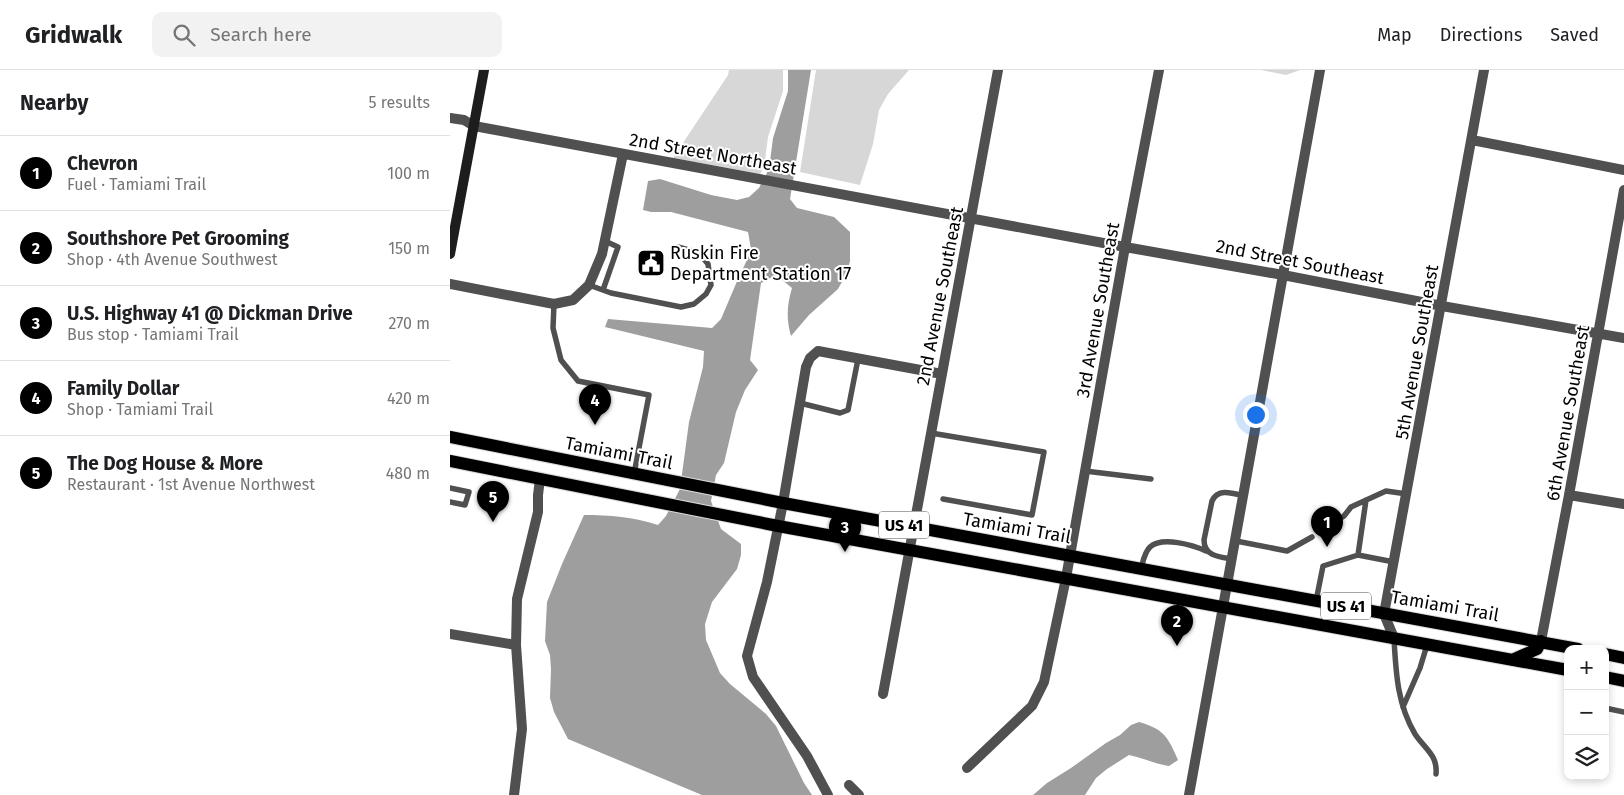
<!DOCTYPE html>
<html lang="en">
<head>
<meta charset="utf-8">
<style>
  :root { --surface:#fff; --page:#f2f2f2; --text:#202124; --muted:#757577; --line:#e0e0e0; --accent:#000 }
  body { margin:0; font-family:"Fira Sans",sans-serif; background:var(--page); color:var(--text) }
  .controls { position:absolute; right:15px; bottom:15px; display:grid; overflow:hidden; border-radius:10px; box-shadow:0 2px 8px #0003 }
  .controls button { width:45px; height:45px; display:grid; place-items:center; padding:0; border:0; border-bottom:1px solid var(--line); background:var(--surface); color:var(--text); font:25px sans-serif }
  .you { position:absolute; left:805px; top:344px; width:18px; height:18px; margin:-12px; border:4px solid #fff; border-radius:50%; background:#1a73e8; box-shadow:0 0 0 8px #1a73e833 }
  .badge { display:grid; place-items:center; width:32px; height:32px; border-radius:50%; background:var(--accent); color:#fff; font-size:16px; font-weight:700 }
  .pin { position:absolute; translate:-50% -41px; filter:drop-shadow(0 1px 2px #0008) }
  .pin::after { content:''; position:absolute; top:26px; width:18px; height:15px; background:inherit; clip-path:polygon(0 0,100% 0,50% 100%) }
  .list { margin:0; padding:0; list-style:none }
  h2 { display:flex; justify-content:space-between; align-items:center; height:65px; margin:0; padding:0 20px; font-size:21px }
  h2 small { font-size:16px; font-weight:400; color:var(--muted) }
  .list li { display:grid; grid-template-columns:32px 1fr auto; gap:15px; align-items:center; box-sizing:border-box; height:75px; padding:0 20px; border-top:1px solid var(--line) }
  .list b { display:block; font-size:19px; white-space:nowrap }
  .list p { margin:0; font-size:16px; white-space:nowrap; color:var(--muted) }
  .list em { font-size:16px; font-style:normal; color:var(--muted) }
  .icon { flex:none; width:28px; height:28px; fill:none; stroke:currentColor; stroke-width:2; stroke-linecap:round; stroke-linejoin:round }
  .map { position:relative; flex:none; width:1174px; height:725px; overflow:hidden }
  header { display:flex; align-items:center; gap:30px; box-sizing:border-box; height:70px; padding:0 25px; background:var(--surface); border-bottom:1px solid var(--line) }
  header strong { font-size:24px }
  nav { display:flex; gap:28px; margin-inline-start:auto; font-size:18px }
  .search { width:350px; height:45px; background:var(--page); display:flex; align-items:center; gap:12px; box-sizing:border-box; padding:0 18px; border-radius:10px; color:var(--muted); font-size:19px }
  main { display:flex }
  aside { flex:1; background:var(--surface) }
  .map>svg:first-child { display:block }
  .green { fill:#d7d7d7 }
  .water { fill:#9e9e9e }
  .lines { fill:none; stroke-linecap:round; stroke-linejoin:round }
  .primary-casing { stroke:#dbdbdb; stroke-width:14 }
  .lane { stroke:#505050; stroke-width:5.5 }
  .street { stroke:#505050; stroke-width:10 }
  .secondary { stroke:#1d1d1d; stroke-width:10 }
  .primary { stroke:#000; stroke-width:12 }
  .labels { text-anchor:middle; stroke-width:4; stroke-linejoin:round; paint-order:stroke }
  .shield { fill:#fff; stroke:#4c4c4c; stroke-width:1 }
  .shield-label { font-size:16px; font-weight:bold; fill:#000 }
  .street-label { font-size:18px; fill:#000; stroke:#fff }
  .poi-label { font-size:18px; fill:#000; stroke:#fff; text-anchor:start }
</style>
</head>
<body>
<header>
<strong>Gridwalk</strong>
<div class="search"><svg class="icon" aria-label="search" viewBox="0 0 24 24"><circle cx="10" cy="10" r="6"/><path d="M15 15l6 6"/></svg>Search here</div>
<nav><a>Map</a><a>Directions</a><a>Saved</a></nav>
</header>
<main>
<aside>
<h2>Nearby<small>5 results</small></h2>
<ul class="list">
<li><span class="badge">1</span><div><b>Chevron</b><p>Fuel · Tamiami Trail</p></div><em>100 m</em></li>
<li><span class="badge">2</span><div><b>Southshore Pet Grooming</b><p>Shop · 4th Avenue Southwest</p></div><em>150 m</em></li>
<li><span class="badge">3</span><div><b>U.S. Highway 41 @ Dickman Drive</b><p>Bus stop · Tamiami Trail</p></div><em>270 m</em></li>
<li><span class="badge">4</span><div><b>Family Dollar</b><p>Shop · Tamiami Trail</p></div><em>420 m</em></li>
<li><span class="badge">5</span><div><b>The Dog House &amp; More</b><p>Restaurant · 1st Avenue Northwest</p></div><em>480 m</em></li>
</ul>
</aside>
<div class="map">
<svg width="1174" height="725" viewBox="0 0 1174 725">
  <rect width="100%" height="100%" fill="#fff"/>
  <path class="green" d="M279 0H333V21L318 67 314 97 310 104 223 88 278 5Z
    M366 0H459L438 24 429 40 423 74 410 115 350 102Z
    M811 0H850L836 5Z"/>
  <path class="water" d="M338 0H361L340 129 347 138 384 147 400 162V191L397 203 388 219 359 245 341 266C336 249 337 235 342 218L326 205 311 213 300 290 308 300 295 320 286 342 274 393 266 405 261 431 271 459 291 474V485L287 499 262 532 255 554 256 570 270 603 280 614 316 644 326 656 354 713 362 725H252L118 669 104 642 100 628 101 599 100 585 95 571 97 532 112 494 134 445C160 445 183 447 208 455L216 446 230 419 239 352 253 297 254 281 155 257 158 249 262 258 271 249 288 209 296 192 301 179 298 162 221 142H201L193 140 198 111 210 109 261 125 287 130 299 127 309 118 319 99 323 68 338 21Z
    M689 652C714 659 718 667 728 690L719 696C705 694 693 688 679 685L657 699 646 708 635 725H583L597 713 621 698 656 673 670 665 681 655Z"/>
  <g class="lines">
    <defs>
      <path id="primary" d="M0 367 333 433 1128 579
        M0 391 328 456 1118 600
        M1155 584 1174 588
        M1062 590 1087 579 1091 571
        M1155 607 1174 611"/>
    </defs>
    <use href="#primary" class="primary-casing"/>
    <path class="lane" d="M139 215 161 223 231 237 244 234 256 224 261 215 258 194 249 183 228 177
      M153 220 168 177 155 171
      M104 234 103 258 111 290 128 311 199 325 184 404
      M350 333 390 343 398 340 408 289
      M481 363 594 382 582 445 493 429
      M635 401 701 409
      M0 418 19 422 15 435 0 432
      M916 430 908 485 944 492
      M873 459 894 446 901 437 936 421 957 424
      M786 471 837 481 862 467
      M782 489C769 487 754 486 754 470L762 431C768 418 782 423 794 426
      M691 499C693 492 694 483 700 477 712 466 743 475 756 481
      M866 531 873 496 908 485
      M944 569C946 602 947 634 965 664 974 678 988 685 986 704
      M953 637 970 598 977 575
      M1155 638 1174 642"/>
    <path class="street" d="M0 48 14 50 24 56 675 177 833 205 992 236 1174 268
      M1022 70 1174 100
      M0 214 104 234 123 230 139 215 152 184 173 84
      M1119 425 1174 434
      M0 564 66 575
      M944 568 934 544 1034 0
      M1091 571 1119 425 1174 120
      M433 624 548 0
      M517 698 582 636 594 612 616 508 675 177 709 0
      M399 715 409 725
      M64 725 72 659 66 575 67 529 88 442V425L90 409
      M378 725 357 686 303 607 297 586 317 512 333 433 356 297 360 288 368 281 492 304
      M739 725 870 0"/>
    <path class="secondary" d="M0 184 34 0"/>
    <use href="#primary" class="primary"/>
  </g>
  <defs>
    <symbol id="civic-square" viewBox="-11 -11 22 22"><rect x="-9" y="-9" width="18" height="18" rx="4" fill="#000" stroke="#fff"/><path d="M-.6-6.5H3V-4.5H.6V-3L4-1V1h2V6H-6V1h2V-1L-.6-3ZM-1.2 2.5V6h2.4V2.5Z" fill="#fff"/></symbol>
  </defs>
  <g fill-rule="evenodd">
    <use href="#civic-square" x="185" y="177" width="32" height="32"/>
  </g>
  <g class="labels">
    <g class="shield">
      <rect x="429" y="441.5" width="50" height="27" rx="4"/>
      <rect x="871" y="522.5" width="50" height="27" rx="4"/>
    </g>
    <g class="shield-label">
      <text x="454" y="461">US 41</text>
      <text x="896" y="542">US 41</text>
    </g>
    <g class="street-label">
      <text transform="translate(263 84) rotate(10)" y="6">2nd Street Northeast</text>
      <text transform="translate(850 192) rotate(11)" y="6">2nd Street Southeast</text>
      <text transform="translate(490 226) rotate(-79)" y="6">2nd Avenue Southeast</text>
      <text transform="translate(648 240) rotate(-80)" y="6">3rd Avenue Southeast</text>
      <text transform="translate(967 282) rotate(-80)" y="6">5th Avenue Southeast</text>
      <text transform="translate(1118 343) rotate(-80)" y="6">6th Avenue Southeast</text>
      <text transform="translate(169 383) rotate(11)" y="6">Tamiami Trail</text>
      <text transform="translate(567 458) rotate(10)" y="6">Tamiami Trail</text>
      <text transform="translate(995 536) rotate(10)" y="6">Tamiami Trail</text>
    </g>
    <g class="poi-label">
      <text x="220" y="189">Ruskin Fire<tspan x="220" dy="21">Department Station 17</tspan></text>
    </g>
  </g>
</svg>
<div class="controls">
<button>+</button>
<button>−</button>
<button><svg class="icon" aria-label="layers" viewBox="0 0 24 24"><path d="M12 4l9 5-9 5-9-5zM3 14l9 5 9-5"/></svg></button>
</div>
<div class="you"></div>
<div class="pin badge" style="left:877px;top:477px">1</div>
<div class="pin badge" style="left:727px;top:576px">2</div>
<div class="pin badge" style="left:395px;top:482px">3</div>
<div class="pin badge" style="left:145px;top:355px">4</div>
<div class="pin badge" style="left:43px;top:452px">5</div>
</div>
</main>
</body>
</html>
